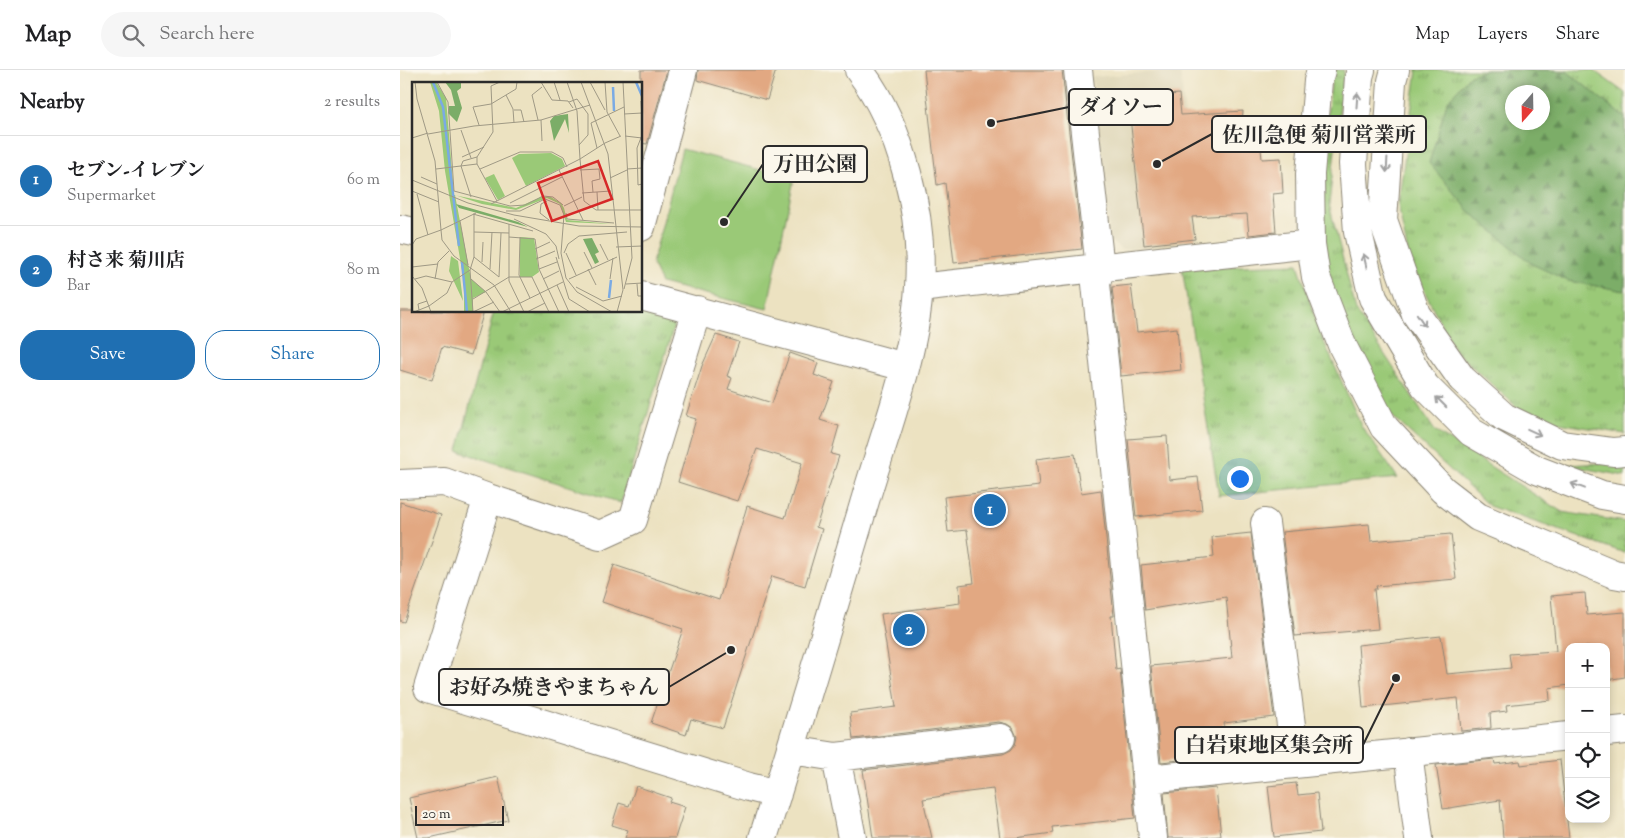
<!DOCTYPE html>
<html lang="en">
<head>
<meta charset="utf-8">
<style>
  :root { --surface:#fff; --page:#f6f6f6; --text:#202124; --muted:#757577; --line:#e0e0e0; --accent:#1f6fb2 }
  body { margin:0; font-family:"Sorts Mill Goudy","Noto Serif JP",serif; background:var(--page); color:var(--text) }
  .controls { position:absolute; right:15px; bottom:15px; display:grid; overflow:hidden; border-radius:10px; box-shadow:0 2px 8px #0003 }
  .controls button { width:45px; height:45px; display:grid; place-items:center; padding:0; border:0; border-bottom:1px solid var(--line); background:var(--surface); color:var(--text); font:25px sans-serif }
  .compass { position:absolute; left:1105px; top:15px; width:45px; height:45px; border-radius:50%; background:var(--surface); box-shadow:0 2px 8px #0003; rotate:200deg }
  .scale { position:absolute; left:15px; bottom:12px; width:89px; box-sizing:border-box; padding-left:5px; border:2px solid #2b2b2b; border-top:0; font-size:14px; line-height:18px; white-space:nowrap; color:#2b2b2b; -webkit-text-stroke:4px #fbf7ec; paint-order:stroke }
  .you { position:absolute; left:839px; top:408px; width:18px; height:18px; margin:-12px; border:4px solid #fff; border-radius:50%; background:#1a73e8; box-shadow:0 0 0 8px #1a73e833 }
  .badge { display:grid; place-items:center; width:32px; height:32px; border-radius:50%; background:var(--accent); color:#fff; font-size:16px; font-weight:700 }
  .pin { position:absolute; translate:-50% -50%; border:2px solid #fff; box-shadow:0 1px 5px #0006 }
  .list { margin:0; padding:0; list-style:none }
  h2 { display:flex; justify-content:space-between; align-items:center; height:65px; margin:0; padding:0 20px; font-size:21px }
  h2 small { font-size:16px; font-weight:400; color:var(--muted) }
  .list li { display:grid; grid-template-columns:32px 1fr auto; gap:15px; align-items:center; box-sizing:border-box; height:90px; padding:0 20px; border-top:1px solid var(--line) }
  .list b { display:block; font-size:19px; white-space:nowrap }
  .list p { margin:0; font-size:16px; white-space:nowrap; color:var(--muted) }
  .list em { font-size:16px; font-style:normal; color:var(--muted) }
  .actions { display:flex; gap:10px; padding:15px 20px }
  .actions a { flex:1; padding:11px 0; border:1px solid var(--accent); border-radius:20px; text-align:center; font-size:18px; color:var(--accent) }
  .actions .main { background:var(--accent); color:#fff }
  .icon { flex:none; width:28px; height:28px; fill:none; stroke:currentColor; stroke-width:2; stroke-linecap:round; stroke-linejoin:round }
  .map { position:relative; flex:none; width:1225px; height:768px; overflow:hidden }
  header { display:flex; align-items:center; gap:30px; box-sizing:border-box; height:70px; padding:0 25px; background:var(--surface); border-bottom:1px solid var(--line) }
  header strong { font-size:24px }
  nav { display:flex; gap:28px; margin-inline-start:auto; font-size:18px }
  .search { width:350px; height:45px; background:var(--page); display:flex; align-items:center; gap:12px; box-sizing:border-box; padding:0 18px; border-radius:28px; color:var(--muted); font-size:19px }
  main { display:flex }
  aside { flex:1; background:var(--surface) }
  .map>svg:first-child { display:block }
  .built { fill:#ddd4b4 }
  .grass { fill:url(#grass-tufts); stroke:#627a51; fill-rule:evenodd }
  .forest { fill:url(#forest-firs); stroke:#536c4a; fill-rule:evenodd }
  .green { fill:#9ac977; stroke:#627a51 }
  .building { fill:#e2a882 }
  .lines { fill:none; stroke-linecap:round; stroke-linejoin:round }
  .minor-casing { stroke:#8c8676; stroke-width:30 }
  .highway-casing { stroke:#8c8676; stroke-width:30 }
  .minor { stroke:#fff; stroke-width:28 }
  .highway { stroke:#fff; stroke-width:28 }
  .oneway { stroke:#a0a0a0 }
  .inset-river { fill:none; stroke:#7aaae4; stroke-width:2.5 }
  .inset-road { fill:none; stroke:#9f9985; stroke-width:1 }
  .view { fill:#d62828; fill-opacity:0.15; stroke:#d62828; stroke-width:2.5 }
  .inset-edge { fill:none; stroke:#2b2b2b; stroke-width:2.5 }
  .leader { fill:none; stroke:#2b2b2b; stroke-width:2 }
  .callout-dot { fill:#2b2b2b; stroke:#fbf7ec; stroke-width:2 }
  .callout { fill:#fbf7ec; stroke:#2b2b2b; stroke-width:2 }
  .callout-label { font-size:21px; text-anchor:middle; font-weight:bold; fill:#2b2b2b }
</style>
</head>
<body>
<header>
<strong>Map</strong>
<div class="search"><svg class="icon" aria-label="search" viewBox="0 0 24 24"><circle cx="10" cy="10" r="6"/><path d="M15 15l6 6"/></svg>Search here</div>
<nav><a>Map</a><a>Layers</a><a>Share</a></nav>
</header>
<main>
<aside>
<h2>Nearby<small>2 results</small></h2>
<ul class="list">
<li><span class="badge">1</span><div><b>セブン-イレブン</b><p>Supermarket</p></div><em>60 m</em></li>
<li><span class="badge">2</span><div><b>村さ来 菊川店</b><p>Bar</p></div><em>80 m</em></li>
</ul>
<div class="actions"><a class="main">Save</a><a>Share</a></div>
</aside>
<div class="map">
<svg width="1225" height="768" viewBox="0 0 1225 768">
  <defs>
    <pattern id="grass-tufts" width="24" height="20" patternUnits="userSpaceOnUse" patternTransform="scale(1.25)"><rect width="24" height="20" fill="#9ac977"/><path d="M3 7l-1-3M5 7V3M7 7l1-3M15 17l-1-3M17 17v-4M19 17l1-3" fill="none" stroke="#7ea362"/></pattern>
    <pattern id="forest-firs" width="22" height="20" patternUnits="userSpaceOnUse" patternTransform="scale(1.25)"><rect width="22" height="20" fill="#7bad68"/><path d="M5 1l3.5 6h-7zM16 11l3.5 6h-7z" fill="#658d56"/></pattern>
  </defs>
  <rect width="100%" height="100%" fill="#fbf7ec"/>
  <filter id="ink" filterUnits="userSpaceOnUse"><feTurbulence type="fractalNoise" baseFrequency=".02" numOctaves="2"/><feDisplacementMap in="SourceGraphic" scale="10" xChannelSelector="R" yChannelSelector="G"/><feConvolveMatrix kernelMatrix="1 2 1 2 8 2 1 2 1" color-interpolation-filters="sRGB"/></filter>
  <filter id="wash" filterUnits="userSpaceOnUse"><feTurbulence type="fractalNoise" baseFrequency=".0096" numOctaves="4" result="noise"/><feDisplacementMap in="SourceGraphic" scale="20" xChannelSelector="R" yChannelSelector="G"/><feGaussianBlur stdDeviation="1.12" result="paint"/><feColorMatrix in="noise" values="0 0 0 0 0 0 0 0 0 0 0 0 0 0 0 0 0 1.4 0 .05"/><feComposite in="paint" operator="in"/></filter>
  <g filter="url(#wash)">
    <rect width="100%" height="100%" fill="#ece2c1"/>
    <path class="built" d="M780 0 798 171 722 180 710 171 692 7Z"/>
    <path class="grass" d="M933 0H944L929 134 956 241 1035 361 1162 442 1225 452V483L1089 436 991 345 938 249 915 138Z
      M1017 0H1193L1225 23V364L1129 348 1055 281 1010 193 998 135ZM1112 22H1142V52H1112Z
      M898 194 920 263 962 357 998 408 819 426 782 198Z
      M241 240 276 249 221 433 58 381 94 241Z
      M1225 392V406L1166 395Z"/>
    <path class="forest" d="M1087 0H1149L1168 2 1225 48V221L1168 211 1132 194 1070 142 1029 93 1047 32 1070 5ZM1112 22H1142V52H1112Z"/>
    <path class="green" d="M282 79 394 109 367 239 261 213 252 194Z"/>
    <g id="blocks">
      <path class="building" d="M241 0H267L247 74 241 73Z
        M298 0H376L367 30 297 10Z
        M524 0H662L682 179 554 193 545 113 537 115Z
        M779 24 781 45 843 41 842 52 858 50 862 89 881 88 883 123 873 124 876 162 849 165 847 144 792 147 795 169 744 175 728 29Z
        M731 215 737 262 777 258 781 300 721 306 712 217Z
        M0 241H84L71 285 42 277 32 310 0 300Z
        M316 265 339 272 327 306 332 308 328 319 372 333 390 283 418 293 414 305 434 312 420 350 439 356 431 384 439 386 416 457 422 459 405 516 372 506 323 658 291 649 286 665 251 653 283 559 202 532 214 495 319 530 347 436 385 448 402 393 357 379 337 431 278 412 296 349 286 346 302 296Z
        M767 366 770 410 798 407 802 440 736 447 728 369Z
        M675 384 681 423 701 420 714 546H711L716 600 720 599 735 748 652 757 653 763 615 768H600L593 719 543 725V726L523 729 532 768H473L463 700 603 684 611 680 615 675 617 667 613 658 607 654 599 652 453 669 450 643 496 637 481 544 560 533 559 515 574 513 567 460 548 462 544 427 639 416 636 389Z
        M0 432 41 445 4 552 0 551Z
        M969 454 971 471 1051 464 1056 509 976 516 977 519H974L978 559 895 566 882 462Z
        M851 463 874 647 824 653 828 685 761 692 751 596 832 588 826 527 745 540 741 495 814 487 812 467Z
        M1185 523 1187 545 1225 542V607L1206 610V577H1169V615L1149 618 1150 630 1106 635 1107 641 1090 643 1091 658 1061 661 1058 628 963 638 958 575 1041 566 1047 604 1111 598 1109 584 1156 581 1151 526Z
        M1094 689 1095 694 1120 691 1121 695 1160 690 1169 768H1103L1100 730 1043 739 1036 695Z
        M98 707 108 750 29 768H18L9 728Z
        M896 713 898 725 917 723 921 762 874 767 868 716Z
        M236 716 271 728 269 732 285 737 275 768H225L228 760 212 755 219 733 229 736Z
        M816 718 821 766 799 768H768L764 723Z"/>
    </g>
  </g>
  <g filter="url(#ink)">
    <use href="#blocks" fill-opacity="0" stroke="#8c8676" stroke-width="1"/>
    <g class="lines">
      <defs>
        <path id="minor" d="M678 0 700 198 696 214 753 768
          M921 0 918 11 910 104 911 174 916 207 942 275 984 357 1043 420 1078 447 1214 504 1225 506
          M241 157 283 0
          M0 159 14 162
          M519 218 911 174
          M241 226 505 297
          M297 240 233 450 200 465 88 428 28 618 349 717 377 724
          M0 414 44 412 88 428
          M865 453 896 694
          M1206 662 1225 660
          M391 680 436 687 452 768
          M1008 682 1019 768
          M436 687 601 668
          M748 709 1169 666
          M363 768C399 654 433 539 467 424 486 360 515 285 519 217 524 146 502 57 459 0"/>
        <path id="highway" d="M961 0 959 7 953 94 958 162 973 228 1025 316 1071 362 1137 400 1202 425 1225 429
          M995 0 992 11 983 150 1016 244 1062 309 1104 347 1162 375 1213 382 1225 381"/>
      </defs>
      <use href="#minor" class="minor-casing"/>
      <use href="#highway" class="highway-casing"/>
      <use href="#minor" class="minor"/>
      <use href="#highway" class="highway"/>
    </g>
    <defs><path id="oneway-shaft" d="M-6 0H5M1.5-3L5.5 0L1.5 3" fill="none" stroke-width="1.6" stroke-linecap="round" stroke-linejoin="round" transform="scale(1.25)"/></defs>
    <g class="oneway">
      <use href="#oneway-shaft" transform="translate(957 30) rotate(-86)"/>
      <use href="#oneway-shaft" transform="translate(987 95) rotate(93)"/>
      <use href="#oneway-shaft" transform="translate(965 191) rotate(-103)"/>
      <use href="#oneway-shaft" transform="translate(1021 250) rotate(56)"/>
      <use href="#oneway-shaft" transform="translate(1041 332) rotate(-135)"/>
      <use href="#oneway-shaft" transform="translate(1134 362) rotate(25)"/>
      <use href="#oneway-shaft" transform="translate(1178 416) rotate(-159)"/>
    </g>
  </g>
  <g transform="translate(12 12)">
    <rect width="230" height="230" fill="#ece2c1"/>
    <path d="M18 0H24L34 16 42 113 104 126 129 115H139L149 121 152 126 155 138 200 142 154 140 148 122 135 116 104 128 70 122 43 113 59 197 74 210 61 216V230H52V200L33 89 27 29ZM39 174 46 179 51 219 37 189Z" fill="#9ac977"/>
    <path d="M33 0H49V6L45 9 50 26 45 40 36 31 37 24H43L39 8ZM156 32 157 51 153 37 142 59 138 39 142 34ZM44 122 106 140 116 145 47 126ZM180 156 187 170 183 172 187 180 183 182 171 157Z" fill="#7bad68"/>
    <path d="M139 71 150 77 153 84 114 104 100 76 107 72ZM82 92 93 114 86 118 73 96ZM108 155 122 156 127 190 120 195H108Z" fill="#9ac977"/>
    <path class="inset-river" d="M21 0 31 25 47 164M224 0 230 14M201 5 202 29M50 180 55 230M197 216 199 198"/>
    <path class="inset-road" d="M25 0 36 20 42 109 98 124 113 123 131 114 141 115 151 123M129 0 140 18 156 19 161 26M142 0 148 18M169 0 196 72 211 208 205 230M178 0 193 28M193 0 195 30 208 54M211 0 220 176 212 207M94 13 101 27 102 41M229 19 230 36M157 20 165 17 176 32V53L167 63M102 28H109L112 40M212 32 230 31M126 38 120 13 130 5M129 38 130 59M67 43 61 25 79 22 104 7 105 0M49 48 59 76M16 52 62 44 129 38 178 23M230 53 225 66 226 103 230 102M213 54 230 56M0 56 16 51M193 61 168 77 172 119 184 128H230M193 61 209 54M185 66 179 41 212 25M50 75 72 65M24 87 65 82M68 87 108 70H140L151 76 155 85M215 87 230 86M147 88 171 138M168 88 187 87 188 97 180 99 181 110M9 95 25 102M198 96 215 88M0 98 56 121 102 133 167 144 230 145M0 109 27 120M185 110 186 128M170 111 199 109M5 112 16 153M59 115 49 84 51 79 65 75M85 119 65 82V75L81 50 79 4 88 0M135 119 129 122 128 131 137 138M98 121 150 95M79 122 168 77 165 29 155 0M152 124 170 115M94 129H108L133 117 148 123 152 133 149 171 154 196 165 210 200 230M64 131 29 148 30 158 42 174 82 203 99 230M154 131 155 137 202 141M61 132 121 149M102 137 134 152 144 164 147 177M48 139 56 183M97 142V199L112 230M62 150 97 151M97 155 123 157 127 187 147 230M108 155 107 193 118 216M188 162 196 178M0 163 4 157 29 148 23 79 5 17 3 0M204 165 230 164M123 167 138 160M172 170 180 186M152 171 156 162 167 154 215 150M154 171 164 193M62 175 87 195M144 175 157 217 178 230M124 177 143 169M70 180 71 160M0 185 26 182M78 187 80 150M127 187 145 180M176 187 184 203M0 194 10 206 19 230M87 195 89 151M3 197 14 194 40 200M23 197 26 180 37 169M59 197 74 210 88 230M131 197 147 189M157 197 205 175M198 197 201 176M214 202 230 201M225 202 226 214H230M145 203 157 230M164 205 191 219 210 214M61 217 97 195H120L137 230M7 228 6 222 15 219M2 230 17 224 35 211 40 200 58 188M61 230 58 188 62 175V132M61 230 82 220M90 230 151 200M115 230 133 221"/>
    <path class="view" d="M186 79 200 117 140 139 126 101Z"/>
    <rect width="230" height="230" class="inset-edge"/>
  </g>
  <path class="leader" d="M591 53L669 37M757 94L812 64M324 152L363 94M331 580L269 617M996 608L963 675"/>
  <g class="callout-dot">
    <circle cx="591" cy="53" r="5"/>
    <circle cx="757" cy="94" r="5"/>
    <circle cx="324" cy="152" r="5"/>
    <circle cx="331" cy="580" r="5"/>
    <circle cx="996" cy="608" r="5"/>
  </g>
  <g class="callout">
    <rect x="669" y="19" width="104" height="36" rx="5"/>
    <rect x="812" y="46" width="214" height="36" rx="5"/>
    <rect x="363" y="76" width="104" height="36" rx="5"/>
    <rect x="39" y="599" width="230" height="36" rx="5"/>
    <rect x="775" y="657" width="188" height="36" rx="5"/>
  </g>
  <g class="callout-label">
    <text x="721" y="44">ダイソー</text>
    <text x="919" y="72">佐川急便 菊川営業所</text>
    <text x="415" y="101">万田公園</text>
    <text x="154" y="624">お好み焼きやまちゃん</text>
    <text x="869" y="682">白岩東地区集会所</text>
  </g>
</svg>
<div class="controls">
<button>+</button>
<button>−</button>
<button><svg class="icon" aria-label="locate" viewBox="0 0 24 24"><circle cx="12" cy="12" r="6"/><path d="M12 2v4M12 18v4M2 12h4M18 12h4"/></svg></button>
<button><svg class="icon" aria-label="layers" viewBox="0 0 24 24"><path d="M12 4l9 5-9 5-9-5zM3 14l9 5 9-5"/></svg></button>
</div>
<svg class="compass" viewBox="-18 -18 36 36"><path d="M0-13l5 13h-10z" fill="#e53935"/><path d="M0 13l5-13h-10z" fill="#757577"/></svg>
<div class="scale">20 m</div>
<div class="you"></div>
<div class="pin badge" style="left:590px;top:440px">1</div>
<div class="pin badge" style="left:509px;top:560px">2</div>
</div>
</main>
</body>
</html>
